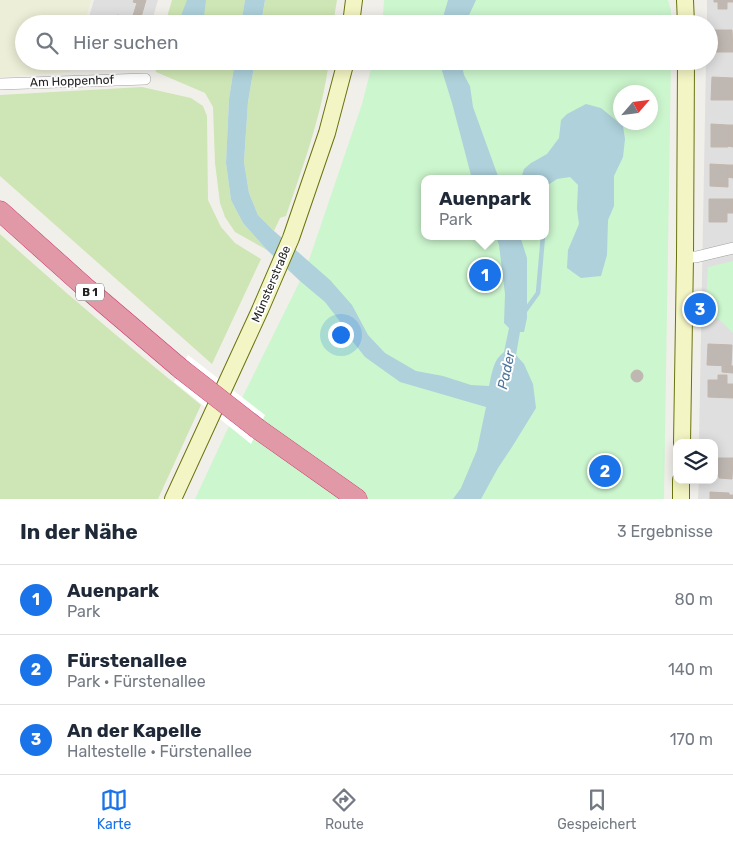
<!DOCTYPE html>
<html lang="de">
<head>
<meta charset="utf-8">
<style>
  :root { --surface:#fff; --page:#f6f6f7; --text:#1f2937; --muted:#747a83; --line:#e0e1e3; --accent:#1a73e8 }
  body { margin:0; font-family:Rubik,sans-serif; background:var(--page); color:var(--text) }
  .controls { position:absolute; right:15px; bottom:15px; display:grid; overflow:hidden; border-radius:10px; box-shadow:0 2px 12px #0003 }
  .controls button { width:45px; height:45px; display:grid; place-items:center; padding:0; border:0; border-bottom:1px solid var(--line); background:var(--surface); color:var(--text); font:25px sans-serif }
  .compass { position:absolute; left:613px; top:85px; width:45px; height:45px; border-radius:50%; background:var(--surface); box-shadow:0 2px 12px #0003; rotate:62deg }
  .you { position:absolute; left:340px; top:334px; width:18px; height:18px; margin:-12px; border:4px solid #fff; border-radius:50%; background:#1a73e8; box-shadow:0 0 0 8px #1a73e833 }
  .badge { display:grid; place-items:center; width:32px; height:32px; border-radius:50%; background:var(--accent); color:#fff; font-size:16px; font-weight:700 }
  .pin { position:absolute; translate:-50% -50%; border:2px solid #fff; box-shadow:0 1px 5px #0006 }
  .popup { position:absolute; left:421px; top:175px; width:128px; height:65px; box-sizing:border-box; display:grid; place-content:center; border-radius:10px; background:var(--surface); filter:drop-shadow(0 1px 4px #0005); font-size:16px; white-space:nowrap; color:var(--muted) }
  .popup b { font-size:19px; color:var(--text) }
  .popup::after { content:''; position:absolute; left:50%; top:100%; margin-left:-10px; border:10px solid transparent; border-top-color:var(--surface) }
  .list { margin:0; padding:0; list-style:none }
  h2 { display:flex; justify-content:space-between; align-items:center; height:65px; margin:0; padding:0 20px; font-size:21px }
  h2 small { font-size:16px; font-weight:400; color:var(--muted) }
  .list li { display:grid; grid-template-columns:32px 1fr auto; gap:15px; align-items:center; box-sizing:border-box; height:70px; padding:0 20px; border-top:1px solid var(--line) }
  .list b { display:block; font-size:19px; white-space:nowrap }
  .list p { margin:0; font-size:16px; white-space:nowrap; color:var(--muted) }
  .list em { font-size:16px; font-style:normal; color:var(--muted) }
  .icon { flex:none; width:28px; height:28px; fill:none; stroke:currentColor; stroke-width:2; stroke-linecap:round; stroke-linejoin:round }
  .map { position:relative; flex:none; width:733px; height:499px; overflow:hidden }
  .search { position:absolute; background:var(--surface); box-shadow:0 2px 12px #0003; left:15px; right:15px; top:15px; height:55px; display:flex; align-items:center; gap:12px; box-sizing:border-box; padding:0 18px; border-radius:28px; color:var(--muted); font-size:19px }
  .sheet { height:275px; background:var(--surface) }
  nav { display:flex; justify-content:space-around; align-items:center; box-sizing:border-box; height:70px; border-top:1px solid var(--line); background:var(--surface); font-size:14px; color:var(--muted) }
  nav a { display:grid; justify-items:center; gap:2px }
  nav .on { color:var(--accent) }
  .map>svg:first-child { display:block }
  .residential { fill:#e0dfdf }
  .farmland { fill:#edeed7 }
  .grass { fill:#cee6b5 }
  .park { fill:#ccf6ce; fill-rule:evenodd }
  .water { fill:#aed1db }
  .pier { fill:#fff }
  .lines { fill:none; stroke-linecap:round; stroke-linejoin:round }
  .stream { stroke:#aed1db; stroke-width:4.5 }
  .building { fill:#bfb8b2; stroke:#c2b6ad }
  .street-casing { stroke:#a3a3a3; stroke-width:12 }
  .secondary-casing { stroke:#6a730f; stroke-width:18 }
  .highway-casing { stroke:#ce386e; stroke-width:21 }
  .street { stroke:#fff; stroke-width:11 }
  .secondary { stroke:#f4f5c4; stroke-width:16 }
  .highway { stroke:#e199a8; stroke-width:20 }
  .highway-bridge-casing { stroke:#ce386e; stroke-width:21; stroke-linecap:butt }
  .highway-bridge { stroke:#e199a8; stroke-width:20 }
  .labels { text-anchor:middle; stroke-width:4; stroke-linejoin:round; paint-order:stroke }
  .shield { fill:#fff; stroke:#646464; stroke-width:1 }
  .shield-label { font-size:11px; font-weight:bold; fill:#222 }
  .street-label { font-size:12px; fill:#222; stroke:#fff }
  .water-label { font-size:14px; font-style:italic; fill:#4e769c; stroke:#fff }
</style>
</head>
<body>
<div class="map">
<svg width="733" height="499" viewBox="0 0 733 499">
  <rect width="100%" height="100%" fill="#f1efea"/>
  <path class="residential" d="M94 0H158L151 24H87Z
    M707 0H733V499H698L699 480H714V443H699L706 61H709V24H707Z
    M77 61H140L138 67 76 65Z"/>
  <path class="farmland" d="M0 0H91L84 24H24V61H73L70 72 0 77Z"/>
  <path class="grass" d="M172 0H245L241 24H165Z
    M265 0H337L333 24H261Z
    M154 61H235L229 99 226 163 231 200 243 223 267 250 235 232 225 217 220 203 215 163 213 107 205 93 156 72Z
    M255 61H329C322 115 303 166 286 216L280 218 274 231 258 215 249 193 244 162 248 102Z
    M142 87 191 98 203 106 207 116 208 200 221 227 235 243 261 259 212 364 0 176V95Z
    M0 234C65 293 132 349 201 405L158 499H0Z"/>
  <path class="park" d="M384 0H668L671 10V24H382Z
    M373 61H671L664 499H195L242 398 300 281 309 260 362 104ZM620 92H650V122H620ZM425 179H545V236H425Z
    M733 261V333L719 319 705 317 708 267Z"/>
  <path class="water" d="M187 0H206L203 24H180L182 13Z
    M245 0H265L261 24H241Z
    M448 0H476L465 24H441Z
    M235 61H255L248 102 244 162 249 193 258 215 274 231 330 280 352 305 368 335 385 353 416 371 443 376 471 385 489 386C492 373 493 360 504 352L509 328 504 323 505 294 499 245 496 236H520L527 258V318L524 332H520L516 355 524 364 533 384 536 408 512 447 498 468 481 499H453L461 488 477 450 486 407 400 382 365 357 350 338 342 324 325 302 300 281 267 250 243 223 231 200 226 163 229 99Z
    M439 61H461L464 75 470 86 473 107 499 179H472L452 103Z
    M586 104 601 108 623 126 625 139 623 157 614 176V206L608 220 607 255 601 276 581 278 567 268 568 250 579 224 577 209 578 185 570 177 557 179 545 187V179H521L524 169 531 163 547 154 559 138 561 120 567 114Z"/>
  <path class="pier" d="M188 355 265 415 251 444 174 382Z"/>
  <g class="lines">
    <path class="stream" d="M525 311 538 293 543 236"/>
  </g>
  <path class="building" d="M134 0H146L139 24H115L117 15 132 19 137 3 133 2Z
    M714 0H733V2H727V9H718V2H714Z
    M713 30H732L733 52H713V44H709V38H713Z
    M712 77 733 78V100H711Z
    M711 124 728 125V147H711Z
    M728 125H733V147L728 146Z
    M710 164 728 165V187L710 186Z
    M728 165H733V178L727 177Z
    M709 199H733V213H727V222H709Z
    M708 344 732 345 731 366 707 365Z
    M722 366H733V373L722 372Z
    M631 376a6 6 0 1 1 12 0a6 6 0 1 1-12 0Z
    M718 375H727V384H733V398L708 397V380H718Z
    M714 458H733L732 479 719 478V476H714Z
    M710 492 729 493V495H733V499H710Z"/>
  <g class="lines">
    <defs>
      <path id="street" d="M0 84 145 79
        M685 257H696L733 248"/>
      <path id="secondary" d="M685 0 686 24
        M351 24 354 0
        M682 443 685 257 686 61
        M173 499 260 310 291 238 327 133 346 61
        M681 499V480"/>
      <path id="highway" d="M0 211 86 288 181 369
        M258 429 357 499"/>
    </defs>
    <use href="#street" class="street-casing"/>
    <use href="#secondary" class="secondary-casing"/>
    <use href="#highway" class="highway-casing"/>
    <use href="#street" class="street"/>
    <use href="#secondary" class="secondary"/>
    <use href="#highway" class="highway"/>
    <defs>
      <path id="highway-bridge" d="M181 369 258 429"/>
    </defs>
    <use href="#highway-bridge" class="highway-bridge-casing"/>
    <use href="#highway-bridge" class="highway-bridge"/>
  </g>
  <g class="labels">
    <rect class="shield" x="76" y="283.5" width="28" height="17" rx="4"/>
    <g class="shield-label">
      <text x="90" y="296">B 1</text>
    </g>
    <g class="street-label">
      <text transform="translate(72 81) rotate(-2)" y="4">Am Hoppenhof</text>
      <text transform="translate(271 284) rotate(-67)" y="4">Münsterstraße</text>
    </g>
    <g class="water-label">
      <text transform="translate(506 370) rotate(-78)" y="5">Pader</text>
    </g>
  </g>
</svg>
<div class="controls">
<button><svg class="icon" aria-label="layers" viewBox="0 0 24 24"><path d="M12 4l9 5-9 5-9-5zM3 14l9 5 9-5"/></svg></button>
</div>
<svg class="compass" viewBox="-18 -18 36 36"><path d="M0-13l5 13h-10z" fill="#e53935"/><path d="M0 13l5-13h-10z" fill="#747a83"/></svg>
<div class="you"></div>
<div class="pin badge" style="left:485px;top:275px">1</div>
<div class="popup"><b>Auenpark</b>Park</div>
<div class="pin badge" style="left:605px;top:471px">2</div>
<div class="pin badge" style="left:700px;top:309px">3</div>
<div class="search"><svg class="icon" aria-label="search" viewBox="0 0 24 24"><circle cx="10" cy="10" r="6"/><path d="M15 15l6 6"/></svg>Hier suchen</div>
</div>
<section class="sheet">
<h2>In der Nähe<small>3 Ergebnisse</small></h2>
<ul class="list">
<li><span class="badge">1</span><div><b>Auenpark</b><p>Park</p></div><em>80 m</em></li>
<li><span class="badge">2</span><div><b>Fürstenallee</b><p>Park · Fürstenallee</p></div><em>140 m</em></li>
<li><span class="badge">3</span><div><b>An der Kapelle</b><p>Haltestelle · Fürstenallee</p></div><em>170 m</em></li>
</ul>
</section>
<nav>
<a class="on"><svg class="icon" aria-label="map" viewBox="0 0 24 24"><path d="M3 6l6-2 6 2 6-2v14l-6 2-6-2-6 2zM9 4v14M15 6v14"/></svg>Karte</a>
<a><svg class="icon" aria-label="directions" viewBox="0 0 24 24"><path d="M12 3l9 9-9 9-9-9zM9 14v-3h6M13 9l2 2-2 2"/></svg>Route</a>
<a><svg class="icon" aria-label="saved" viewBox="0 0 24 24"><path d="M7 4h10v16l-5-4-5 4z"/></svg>Gespeichert</a>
</nav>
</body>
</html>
